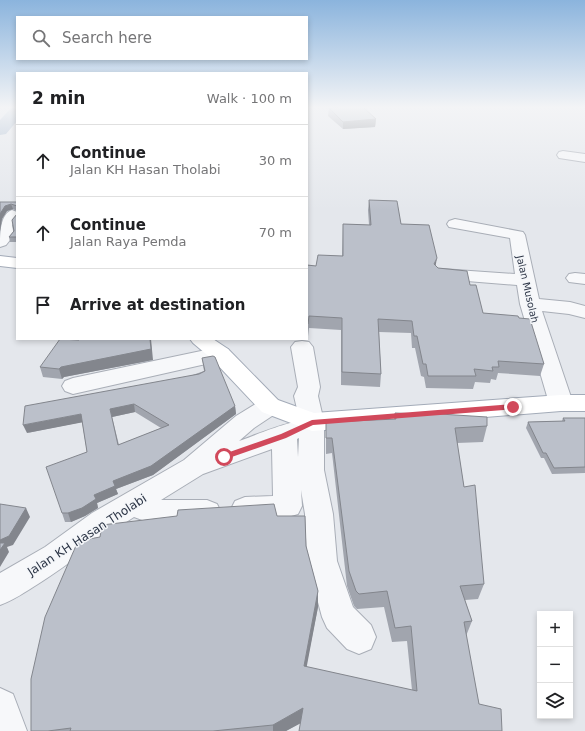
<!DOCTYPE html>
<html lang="en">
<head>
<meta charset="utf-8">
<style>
  :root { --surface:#fff; --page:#f2f2f2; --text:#202124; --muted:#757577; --line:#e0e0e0 }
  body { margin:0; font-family:"DejaVu Sans",sans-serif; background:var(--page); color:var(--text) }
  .controls { position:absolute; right:12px; bottom:12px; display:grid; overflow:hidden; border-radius:0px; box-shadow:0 2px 6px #0003 }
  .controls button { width:36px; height:36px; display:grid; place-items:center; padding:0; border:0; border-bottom:1px solid var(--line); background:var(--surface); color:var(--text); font:20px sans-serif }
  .stop { position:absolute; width:12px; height:12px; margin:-9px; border:3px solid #d1495b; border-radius:50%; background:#fff }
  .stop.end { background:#d1495b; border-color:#fff; box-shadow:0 1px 4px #0008 }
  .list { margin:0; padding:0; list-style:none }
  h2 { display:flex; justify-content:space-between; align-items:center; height:52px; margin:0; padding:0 16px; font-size:17px }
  h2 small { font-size:13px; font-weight:400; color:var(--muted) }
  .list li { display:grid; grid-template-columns:26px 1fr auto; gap:12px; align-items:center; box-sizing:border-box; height:72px; padding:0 16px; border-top:1px solid var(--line) }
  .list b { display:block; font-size:15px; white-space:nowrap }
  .list p { margin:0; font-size:13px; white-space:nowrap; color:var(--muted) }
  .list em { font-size:13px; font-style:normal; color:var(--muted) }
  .icon { flex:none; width:22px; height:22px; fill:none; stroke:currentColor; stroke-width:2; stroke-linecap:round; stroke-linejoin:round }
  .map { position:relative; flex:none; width:585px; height:731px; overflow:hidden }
  .search { position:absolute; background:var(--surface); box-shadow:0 2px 6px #0003; left:16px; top:16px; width:292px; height:44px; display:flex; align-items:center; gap:10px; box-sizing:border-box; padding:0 14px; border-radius:0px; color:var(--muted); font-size:15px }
  .panel { position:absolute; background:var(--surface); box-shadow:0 2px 6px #0003; left:16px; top:72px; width:292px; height:268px; border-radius:0px }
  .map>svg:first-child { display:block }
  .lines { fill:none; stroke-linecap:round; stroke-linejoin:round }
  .river { fill:#9fb4cc; fill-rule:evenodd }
  .minor-casing { stroke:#a9aeb7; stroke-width:2 }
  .major-casing { stroke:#a3abb8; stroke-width:2 }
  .minor { fill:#f7f8fa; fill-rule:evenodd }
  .major { fill:#fff; fill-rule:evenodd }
  .wall { fill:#a1a5ae; fill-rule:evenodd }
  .shaded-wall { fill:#83868d }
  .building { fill:#bbc0ca; stroke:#83868d; fill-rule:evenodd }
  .route { fill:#d1495b }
  .labels { text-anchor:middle; stroke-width:3; stroke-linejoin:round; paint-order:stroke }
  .street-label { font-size:10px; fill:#2b3445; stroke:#f4f6f9 }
  .near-street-label { font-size:12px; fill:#2b3445; stroke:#f4f6f9 }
</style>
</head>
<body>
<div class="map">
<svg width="585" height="731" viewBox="0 0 585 731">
  <rect width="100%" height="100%" fill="#e4e7ec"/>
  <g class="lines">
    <path class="river" d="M17 107V121L6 134 0 135V120L11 108Z"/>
    <defs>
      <path id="minor" d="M563 151 585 154V162L559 158 557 155 559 152Z
        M12 210 17 212V219L12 225 14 235 6 245 0 247C0 234 0 214 12 210Z
        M455 219 523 232 525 235 539 299 570 302 585 306V318L569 314 542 311 573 403 569 409 561 411 553 409 549 403 520 304 517 285 442 279 436 278 433 274 436 270 442 269 515 274 510 238 449 227 447 224 449 221Z
        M575 273 585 274V284L569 282 566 278 569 274Z
        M302 341 309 342 313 347 320 387 318 396 324 422V470L333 514 337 561 353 607 371 625 376 637 371 649 359 654 347 649 327 628 322 617 307 561 305 514 301 490 302 506 298 514C281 520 252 523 235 517L231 509 235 501 245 497 273 496 272 449 203 474 161 500H207L217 504 221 512 217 520 207 524H153L134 517C101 538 71 563 38 584 25 592 14 600 0 605V573L45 547 92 513 184 460 236 416 262 400 270 398 278 400 282 406 278 412 254 428 239 441C251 437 291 420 300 422L294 396 298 387 291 347 295 342ZM299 438 298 457 297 439Z
        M220 347 228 349 231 354 228 359 73 394 65 391 62 386 65 381 73 378Z
        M0 688 13 694 27 731H0Z"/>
      <path id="major" d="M0 256 17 258V268L0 266Z
        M190 339H213L228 349 278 400 314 413 561 395H585V411H561L312 431 262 412 212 359 193 343Z"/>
    </defs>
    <use href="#minor" class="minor-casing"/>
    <use href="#major" class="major-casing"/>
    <use href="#minor" class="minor"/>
    <use href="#major" class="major"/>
  </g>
  <path class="wall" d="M329 108 376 119 375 127 343 129 328 116Z
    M369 200 401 224 438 268 470 285 483 313 519 318 544 364 540 376 498 373 496 380 491 379 490 383 475 382 473 389 426 388 424 377 421 376 415 348H412L411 333 379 332 381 374 380 387 341 385V330L309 328 308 336H307V265L316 266 342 256 343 224 369 225 368 210Z
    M0 202H17V242H10L9 237 14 231 17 214V211L13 209 7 211 2 219 0 231Z
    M202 358 235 406 236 414 153 475 116 489 118 494 97 503 98 508 85 516 71 522H65L62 513 87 452 82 422 27 433 204 371ZM135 412 161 428 119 445 112 417Z
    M153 360 64 377 62 379 43 377 40 367Z
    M395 413 423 414 424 413 487 426 483 442 457 443 464 487 484 584 478 599 465 600 472 621 466 636 479 704 300 723 286 731H31L277 516 306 546 318 591V607L306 667 412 690 407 641 392 642 384 607 357 609 354 606 347 586 332 453 326 454V420L352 421 394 419Z
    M563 418H585V473L552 474 544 458H541L526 428 528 422 562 421Z"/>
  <path class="shaded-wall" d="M376 119 375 127 343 129V122Z
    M11 204 13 209 7 211 2 219 0 231V214L5 206Z
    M437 258 435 269 434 264Z
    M150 339H151L153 360 64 377 62 379 59 369 61 367Z
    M134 404 135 412 112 417 110 409Z
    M235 406 236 414 153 475 116 489 118 494 97 503 98 508 85 516 71 522 68 513 94 495 113 481Z
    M81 414 84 422 27 433 23 425Z
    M26 508 30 517 13 545 7 547 9 552 0 567V540Z
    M318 591V607L304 681V666Z
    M303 708V722L286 731H273V725Z"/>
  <path class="building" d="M342 107H363L376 119 343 122 329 108Z
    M369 200 397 201 401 224 429 225 437 258 434 264 438 268 467 271 470 285H476L483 313 518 316 519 318 530 319 544 364 498 361 499 367H492L493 371 474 369 476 376H428L426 364H423L417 336H414L412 321 378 319 381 374 342 372V318L309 316 308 324H307V265L316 266 318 255 343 256V224L371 225Z
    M0 202H17V237H9L14 231 12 220 17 214V206L11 204 5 206 0 214Z
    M60 339 79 340 80 339H150L151 349 61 367 59 369 40 367Z
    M213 356 215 357 235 406 151 466 113 481 115 486 94 495 96 499 82 508 68 513H62L46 467 87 452 81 414 23 425 25 406 199 374 205 371 202 358ZM134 404 169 425 118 445 110 409Z
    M395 413 424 414V413L487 417V426L455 428 464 487 475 485 484 584 460 586 472 621 464 622 479 704 501 709 502 731H299L303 708 273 725 213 731H70L71 728 48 731H31V679L45 617 78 541 100 537 102 525 177 516 178 510 274 504 277 516H305L306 546 318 591 304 666 417 691 411 626 395 628 387 591 359 594 356 591 349 571 332 438H326V420L351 419 352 421 396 419Z
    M563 418H585V467L554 468 546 453H543L528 422 565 421Z
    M0 504 26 508 9 536 0 540Z
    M0 543H5L0 550Z"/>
  <linearGradient id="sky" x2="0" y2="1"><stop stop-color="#8bb4dd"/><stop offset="0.51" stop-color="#f3f4f6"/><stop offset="1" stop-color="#f3f4f6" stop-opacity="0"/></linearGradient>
  <rect width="585" height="210" fill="url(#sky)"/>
  <path class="route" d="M513 404 516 407 515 409 313 425 286 438 226 459 224 460 220 457 221 455 281 434 312 420Z"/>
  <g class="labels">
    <g class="street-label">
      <text transform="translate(528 289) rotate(77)" y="4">Jalan Musolah</text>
    </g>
    <g class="near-street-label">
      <text transform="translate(87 535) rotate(-33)" y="4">Jalan KH Hasan Tholabi</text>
    </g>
  </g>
</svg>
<div class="controls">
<button>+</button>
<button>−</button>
<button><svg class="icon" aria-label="layers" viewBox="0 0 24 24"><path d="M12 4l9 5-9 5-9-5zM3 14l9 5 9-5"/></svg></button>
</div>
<div class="stop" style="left:224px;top:457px"></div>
<div class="stop end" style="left:513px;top:407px"></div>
<div class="search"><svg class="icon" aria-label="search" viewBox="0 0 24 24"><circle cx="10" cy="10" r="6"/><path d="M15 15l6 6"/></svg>Search here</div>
<section class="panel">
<h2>2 min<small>Walk · 100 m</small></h2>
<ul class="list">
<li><svg class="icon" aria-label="ahead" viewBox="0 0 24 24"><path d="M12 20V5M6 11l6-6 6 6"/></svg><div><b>Continue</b><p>Jalan KH Hasan Tholabi</p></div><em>30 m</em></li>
<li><svg class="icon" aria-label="ahead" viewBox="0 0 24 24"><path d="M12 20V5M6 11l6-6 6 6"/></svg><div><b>Continue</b><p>Jalan Raya Pemda</p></div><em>70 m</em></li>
<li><svg class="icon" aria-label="arrive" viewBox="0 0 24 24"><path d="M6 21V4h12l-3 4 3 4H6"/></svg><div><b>Arrive at destination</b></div></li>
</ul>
</section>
</div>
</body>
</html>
